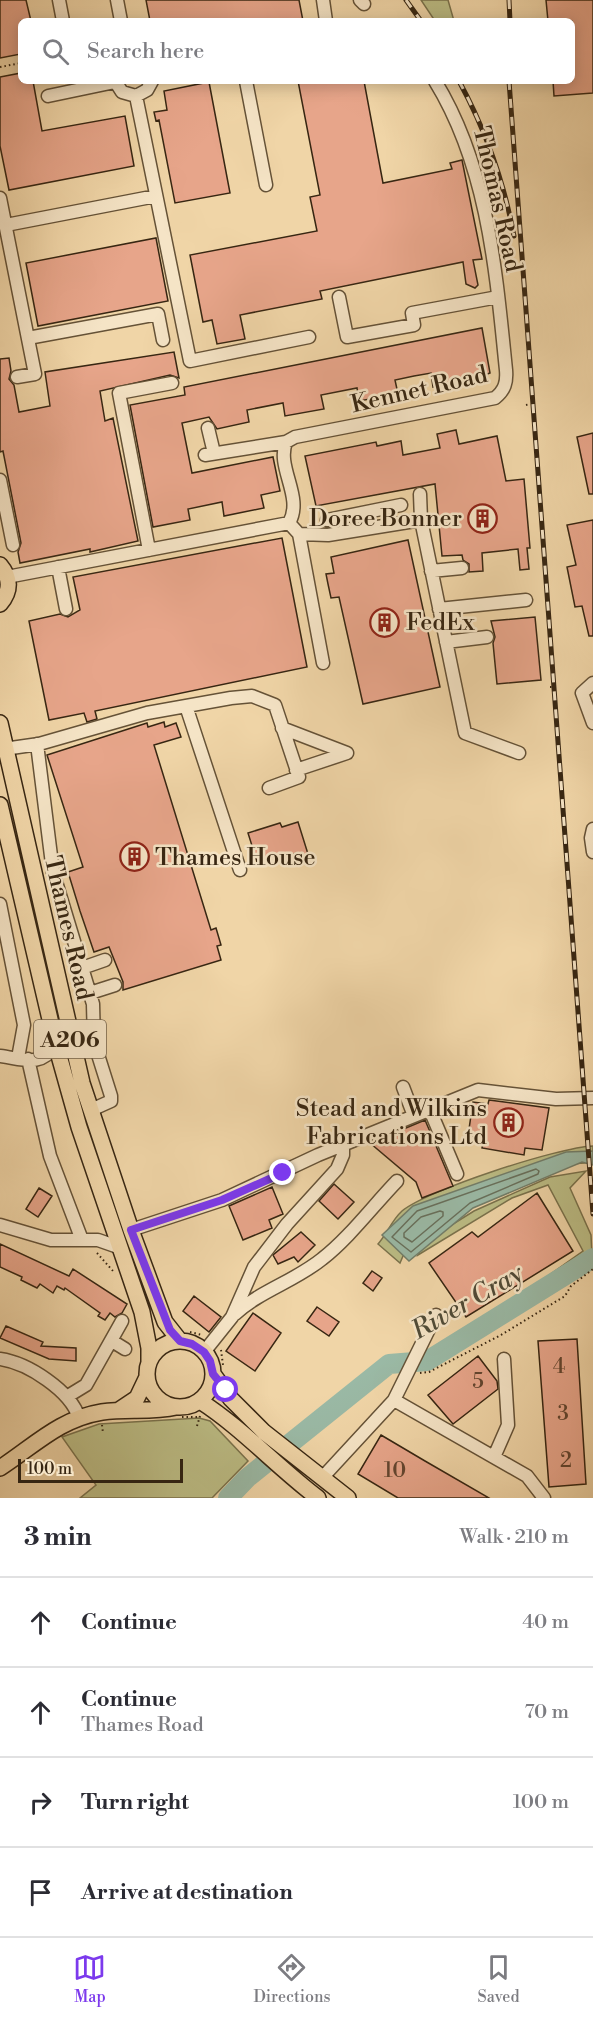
<!DOCTYPE html>
<html lang="en">
<head>
<meta charset="utf-8">
<style>
  :root { --surface:#fff; --page:#f2f2f3; --text:#2b2b33; --muted:#7c7c81; --line:#e1e1e2; --accent:#7c3aed }
  body { margin:0; font-family:"Libre Bodoni",serif; background:var(--page); color:var(--text) }
  .scale { position:absolute; left:18px; bottom:15px; width:165px; box-sizing:border-box; padding-left:6px; border:3px solid #372612; border-top:0; font-size:16px; line-height:21px; white-space:nowrap; color:#372612; -webkit-text-stroke:4px #f5e4c6; paint-order:stroke }
  .stop { position:absolute; width:18px; height:18px; margin:-14px; border:4px solid #7c3aed; border-radius:50%; background:#fff }
  .stop.end { background:#7c3aed; border-color:#fff; box-shadow:0 2px 6px #0008 }
  .list { margin:0; padding:0; list-style:none }
  h2 { display:flex; justify-content:space-between; align-items:center; height:78px; margin:0; padding:0 24px; font-size:26px }
  h2 small { font-size:20px; font-weight:400; color:var(--muted) }
  .list li { display:grid; grid-template-columns:39px 1fr auto; gap:18px; align-items:center; box-sizing:border-box; height:90px; padding:0 24px; border-top:2px solid var(--line) }
  .list b { display:block; font-size:22px; white-space:nowrap }
  .list p { margin:0; font-size:20px; white-space:nowrap; color:var(--muted) }
  .list em { font-size:20px; font-style:normal; color:var(--muted) }
  .icon { flex:none; width:33px; height:33px; fill:none; stroke:currentColor; stroke-width:2; stroke-linecap:round; stroke-linejoin:round }
  .map { position:relative; flex:none; width:593px; height:1498px; overflow:hidden }
  .search { position:absolute; background:var(--surface); box-shadow:0 3px 15px #0003; left:18px; right:18px; top:18px; height:66px; display:flex; align-items:center; gap:15px; box-sizing:border-box; padding:0 21px; border-radius:9px; color:var(--muted); font-size:22px }
  .sheet { height:438px; background:var(--surface) }
  nav { display:flex; justify-content:space-around; align-items:center; box-sizing:border-box; height:84px; border-top:2px solid var(--line); background:var(--surface); font-size:16px; color:var(--muted) }
  nav a { display:grid; justify-items:center; gap:3px }
  nav .on { color:var(--accent) }
  .map>svg:first-child { display:block }
  .green { fill:#bcbd85; stroke:#7a724c; stroke-width:1.5 }
  .water { fill:#9ab9a5; stroke:#727e6a; stroke-width:1.5 }
  .lines { fill:none; stroke-linecap:round; stroke-linejoin:round }
  .shore { stroke:#68705c; stroke-width:1.5 }
  .river { stroke:#9ab9a5; stroke-width:20 }
  .building { fill:#e7a58a; stroke:#372612; stroke-width:1.5 }
  .minor-casing { stroke:#655237; stroke-width:15 }
  .major-casing { stroke:#372612; stroke-width:18 }
  .path { stroke:#372612; stroke-width:2; stroke-dasharray:1.5 3; stroke-linecap:butt }
  .minor { stroke:#f5e4c6; stroke-width:12 }
  .major { stroke:#f0d5a7; stroke-width:15 }
  .rail-casing { stroke:#372612; stroke-width:5 }
  .rail { stroke:#f5e4c6; stroke-width:3; stroke-dasharray:9; stroke-linecap:butt }
  .route { stroke:#7c3aed; stroke-width:8 }
  .labels { text-anchor:middle; stroke-width:5; stroke-linejoin:round; paint-order:stroke }
  .number-label { font-size:21px; fill:#634630 }
  .shield { fill:#f5e4c6; stroke:#705f48; stroke-width:1.5 }
  .shield-label { font-size:22px; font-weight:bold; fill:#372612 }
  .street-label { font-size:24px; fill:#372612; stroke:#f5e4c6 }
  .poi-label { font-size:24px; fill:#372612; stroke:#f5e4c6; text-anchor:end }
  .water-label { font-size:26px; font-style:italic; fill:#504b37; stroke:#f5e4c6 }
</style>
</head>
<body>
<div class="map">
<svg width="593" height="1498" viewBox="0 0 593 1498">
  <rect width="100%" height="100%" fill="#f0d5a7"/>
  <filter id="stains"><feTurbulence type="fractalNoise" baseFrequency=".00333" numOctaves="4"/><feColorMatrix values="0 0 0 0 .2 0 0 0 0 .09 0 0 0 0 .02 0 0 0 .5 -.17"/></filter>
  <radialGradient id="worn" r=".72"><stop offset=".6" stop-color="#630" stop-opacity="0"/><stop offset="1" stop-color="#630" stop-opacity=".3"/></radialGradient>
  <path class="green" d="M421 0H448L454 21H435Z
    M593 1146V1153L575 1155 585 1163 559 1165 418 1221 400 1263 378 1244C388 1233 391 1221 402 1211 427 1190 559 1147 593 1146Z
    M586 1171 570 1188 591 1235 592 1256 496 1313 583 1251 548 1185 512 1198 418 1255 424 1242 474 1211 550 1177Z
    M199 1418 210 1421 248 1461 212 1498H80L96 1485 62 1437 99 1424Z"/>
  <path class="water" d="M593 1151V1165L582 1162 473 1208 409 1261 382 1235 413 1206 566 1152Z"/>
  <g class="lines">
    <path class="shore" d="M536 1169 539 1171 538 1174 470 1203 411 1252 392 1237 417 1211Z
      M440 1211 443 1212V1216L412 1242 404 1237V1233L421 1217Z"/>
    <path class="river" d="M228 1498 247 1478 389 1364 427 1361 593 1258"/>
  </g>
  <path class="building" d="M0 0H26L31 21H21V54L0 58Z
    M146 0H299L303 21H150Z
    M546 0H593V93L554 96 553 81H572V21H548Z
    M21 73V81H33L42 131 125 116 134 166 9 190 0 146V77Z
    M298 81H364L383 183 452 169 450 163 462 160 482 259 473 260 478 285 475 288 466 284 463 262 320 291 322 299 240 315 245 339 217 344 212 320 203 322 190 255 317 231 310 197 320 195Z
    M209 82 230 193 175 203 159 120 156 121 154 112 167 110 164 91Z
    M156 238 168 301 38 326 26 263Z
    M482 328 490 373 482 376 433 387 431 373 414 376 395 380 398 394 359 401 357 388 321 395 324 409 285 416 283 403 247 410 249 422 217 429 209 417 182 423 192 473 273 457 280 491 261 495 264 508 224 516 222 502 188 509 190 520 153 527 130 405 185 395 184 387Z
    M174 352 179 378 170 375 100 391 105 421 113 418 138 541 90 552V549L20 563 18 552 21 543 3 451 0 452V359L9 358 11 371 9 379 14 385 19 412 50 406 45 372Z
    M456 430 459 444 497 436 506 481 524 479 530 548H527L529 569 520 570 518 549 482 553 483 571 469 572V564L463 560 462 555 442 556 435 484 316 506 305 456 376 442 377 446 401 441 403 455 440 448 437 434Z
    M593 433V494H589L577 437Z
    M593 520V636H589L582 606 575 607 567 567 576 565 567 525Z
    M282 538 307 667 95 711 97 719 87 722 84 713 49 720 29 621 60 614 68 617 80 610 73 577Z
    M408 540 440 687 363 704 339 597 331 598 328 584 326 574 334 573 331 557Z
    M535 617 541 680 497 684 493 643 495 637 491 621Z
    M164 722 165 727 176 723 181 737 154 745 211 930 216 928 221 945 217 946 221 960 123 990V982L109 947 94 952 80 911 68 872 83 867 47 755 147 723 148 727Z
    M298 822 308 854 299 857 297 853 258 865 248 833 280 823 282 827Z
    M489 1100 549 1108 542 1150 525 1148 524 1155 482 1148 484 1139 468 1136 473 1102 488 1104Z
    M425 1120 453 1186 422 1198 416 1182 370 1143Z
    M334 1184 354 1202 338 1219 319 1201Z
    M272 1187 283 1214 269 1220 272 1228 243 1240 229 1206Z
    M39 1188 52 1196 38 1217 26 1209Z
    M537 1193 573 1251 466 1317 429 1263 472 1232 478 1237Z
    M301 1232 315 1245 298 1262 294 1257 278 1264 273 1255Z
    M0 1244 69 1276 73 1269 127 1304 122 1313 115 1317 110 1313 105 1320 98 1316 100 1313 65 1288 64 1290 57 1286 53 1293 40 1284 37 1288 21 1280 22 1277 0 1267Z
    M372 1271 382 1278 373 1291 363 1283Z
    M194 1296 221 1317 209 1332 183 1311Z
    M317 1307 339 1322 329 1336 307 1321Z
    M253 1313 281 1333 255 1371 226 1351Z
    M6 1326 43 1342 41 1346 76 1348V1361L49 1359 0 1338Z
    M577 1339 586 1484 549 1487 538 1341Z
    M478 1356 497 1381 498 1389 453 1424 428 1395Z
    M381 1435 425 1461 489 1498H398L358 1474Z"/>
  <g class="lines">
    <defs>
      <path id="minor" d="M59 0 63 21
        M117 0 121 21
        M323 0 326 21
        M360 0 364 4
        M115 81 122 92 136 96 147 90 152 81
        M246 81 266 185
        M48 96 115 82
        M136 96 190 361 309 337
        M0 198 35 374 17 377
        M6 225 156 196
        M339 297 347 337 414 325 412 313 498 297
        M28 338 158 314 163 340
        M208 428 214 453
        M286 442C276 468 304 497 289 523L299 534 328 535 421 520 465 733 519 753
        M205 455 286 442 295 437 495 398C505 390 507 382 506 370 496 272 488 167 435 81
        M0 480 13 545
        M420 494 421 520
        M327 520 401 505
        M299 534 323 663
        M149 550 119 393 172 383
        M58 567 66 609
        M431 571 462 568
        M7 577 289 523
        M439 609 526 600
        M446 642 487 637
        M593 683 582 693 593 723
        M186 706 240 870
        M282 728 347 753 296 770
        M37 744 53 872 93 1004 94 1042 111 1096V1101L91 1110
        M4 749 39 744 147 713 231 698 252 696 275 705 299 777 269 788
        M593 829 591 838 593 852
        M0 904 24 1025 18 1058
        M82 968 105 960
        M90 993 115 985
        M0 1056C24 1059 40 1068 56 1045
        M28 1059 50 1156 82 1240
        M403 1087 414 1116
        M430 1110 457 1174
        M0 1225 51 1240H98L118 1247
        M131 1230 222 1200 318 1155 478 1090 556 1099 593 1098
        M235 1314C260 1291 295 1281 322 1259 349 1238 372 1207 397 1181
        M112 1341 125 1349
        M204 1352 232 1317 254 1267 287 1224 337 1169 343 1155V1147
        M0 1359C28 1363 71 1391 79 1418
        M68 1396 86 1385 122 1321
        M394 1400 527 1476 544 1498
        M494 1457 508 1425 504 1359
        M322 1478 394 1400 436 1315"/>
      <path id="major" d="M0 565C11 578 11 591 0 604
        M0 723 82 1083 131 1230 165 1322 180 1341
        M0 805 56 1045 79 1127 142 1312 149 1348V1362
        M147 1374a33 33 0 1 1 66 0a33 33 0 1 1-66 0Z
        M213 1374 231 1399 264 1432 348 1498
        M200 1401C242 1428 277 1467 318 1498
        M119 1410 137 1398 147 1377
        M0 1468C34 1446 59 1419 102 1412 127 1408 151 1413 176 1407"/>
    </defs>
    <use href="#minor" class="minor-casing"/>
    <use href="#major" class="major-casing"/>
    <path class="path" d="M0 67 21 63
      M526 405 530 404
      M550 687H553
      M97 1253 113 1271
      M190 1332 202 1335
      M221 1350 223 1365
      M420 1373 429 1372 501 1335 565 1296 571 1286 593 1269
      M182 1417H200
      M102 1425 103 1433
      M197 1426 200 1416"/>
    <use href="#minor" class="minor"/>
    <use href="#major" class="major"/>
    <defs>
      <path id="rail" d="M406 0 421 21
        M509 0 510 21
        M459 81C485 129 504 182 514 236
        M509 81 593 1214"/>
    </defs>
    <use href="#rail" class="rail-casing"/>
    <use href="#rail" class="rail"/>
  </g>
  <g class="lines">
    <path class="route" d="M226 1390 213 1374 210 1361 204 1352 192 1344 180 1341 170 1330 131 1230 222 1200 283 1173"/>
  </g>
  <defs>
    <symbol id="building-ring" viewBox="-11 -11 22 22"><circle r="9.5" fill="#f5e4c6" stroke="#8f2418" stroke-width="1.5"/><path d="M-4-6H4V6H1V3H-1V6H-4ZM-2.5-4.3h1.7v1.8h-1.7ZM.8-4.3h1.7v1.8H.8ZM-2.5-1h1.7V.8h-1.7ZM.8-1h1.7V.8H.8Z" fill="#8f2418"/></symbol>
  </defs>
  <g fill-rule="evenodd">
    <use href="#building-ring" x="466" y="502" width="33" height="33"/>
    <use href="#building-ring" x="368" y="606" width="33" height="33"/>
    <use href="#building-ring" x="118" y="840" width="33" height="33"/>
    <use href="#building-ring" x="492" y="1106" width="33" height="33"/>
  </g>
  <g class="labels">
    <g class="number-label">
      <text x="559" y="1373">4</text>
      <text x="478" y="1388">5</text>
      <text x="563" y="1420">3</text>
      <text x="566" y="1467">2</text>
      <text x="395" y="1477">10</text>
    </g>
    <rect class="shield" x="34" y="1020" width="72" height="38" rx="4.5"/>
    <g class="shield-label">
      <text x="70" y="1047">A206</text>
    </g>
    <g class="street-label">
      <text transform="translate(498 199) rotate(77)" y="8">Thomas Road</text>
      <text transform="translate(419 389) rotate(-13)" y="8">Kennet Road</text>
      <text transform="translate(69 928) rotate(77)" y="8">Thames Road</text>
    </g>
    <g class="poi-label">
      <text x="462" y="526">Doree Bonner</text>
      <text x="406" y="630" text-anchor="start">FedEx</text>
      <text x="155" y="865" text-anchor="start">Thames House</text>
      <text x="487" y="1116">Stead and Wilkins<tspan x="487" dy="28">Fabrications Ltd</tspan></text>
    </g>
    <g class="water-label">
      <text transform="translate(467 1301) rotate(-30)" y="9">River Cray</text>
    </g>
  </g>
  <rect width="100%" height="100%" filter="url(#stains)"/>
  <rect width="100%" height="100%" fill="url(#worn)"/>
</svg>
<div class="scale">100 m</div>
<div class="stop" style="left:226px;top:1390px"></div>
<div class="stop end" style="left:283px;top:1173px"></div>
<div class="search"><svg class="icon" aria-label="search" viewBox="0 0 24 24"><circle cx="10" cy="10" r="6"/><path d="M15 15l6 6"/></svg>Search here</div>
</div>
<section class="sheet">
<h2>3 min<small>Walk · 210 m</small></h2>
<ul class="list">
<li><svg class="icon" aria-label="ahead" viewBox="0 0 24 24"><path d="M12 20V5M6 11l6-6 6 6"/></svg><div><b>Continue</b></div><em>40 m</em></li>
<li><svg class="icon" aria-label="ahead" viewBox="0 0 24 24"><path d="M12 20V5M6 11l6-6 6 6"/></svg><div><b>Continue</b><p>Thames Road</p></div><em>70 m</em></li>
<li><svg class="icon" aria-label="right" viewBox="0 0 24 24"><path d="M7 20v-9h11M14 6l5 5-5 5"/></svg><div><b>Turn right</b></div><em>100 m</em></li>
<li><svg class="icon" aria-label="arrive" viewBox="0 0 24 24"><path d="M6 21V4h12l-3 4 3 4H6"/></svg><div><b>Arrive at destination</b></div></li>
</ul>
</section>
<nav>
<a class="on"><svg class="icon" aria-label="map" viewBox="0 0 24 24"><path d="M3 6l6-2 6 2 6-2v14l-6 2-6-2-6 2zM9 4v14M15 6v14"/></svg>Map</a>
<a><svg class="icon" aria-label="directions" viewBox="0 0 24 24"><path d="M12 3l9 9-9 9-9-9zM9 14v-3h6M13 9l2 2-2 2"/></svg>Directions</a>
<a><svg class="icon" aria-label="saved" viewBox="0 0 24 24"><path d="M7 4h10v16l-5-4-5 4z"/></svg>Saved</a>
</nav>
</body>
</html>
